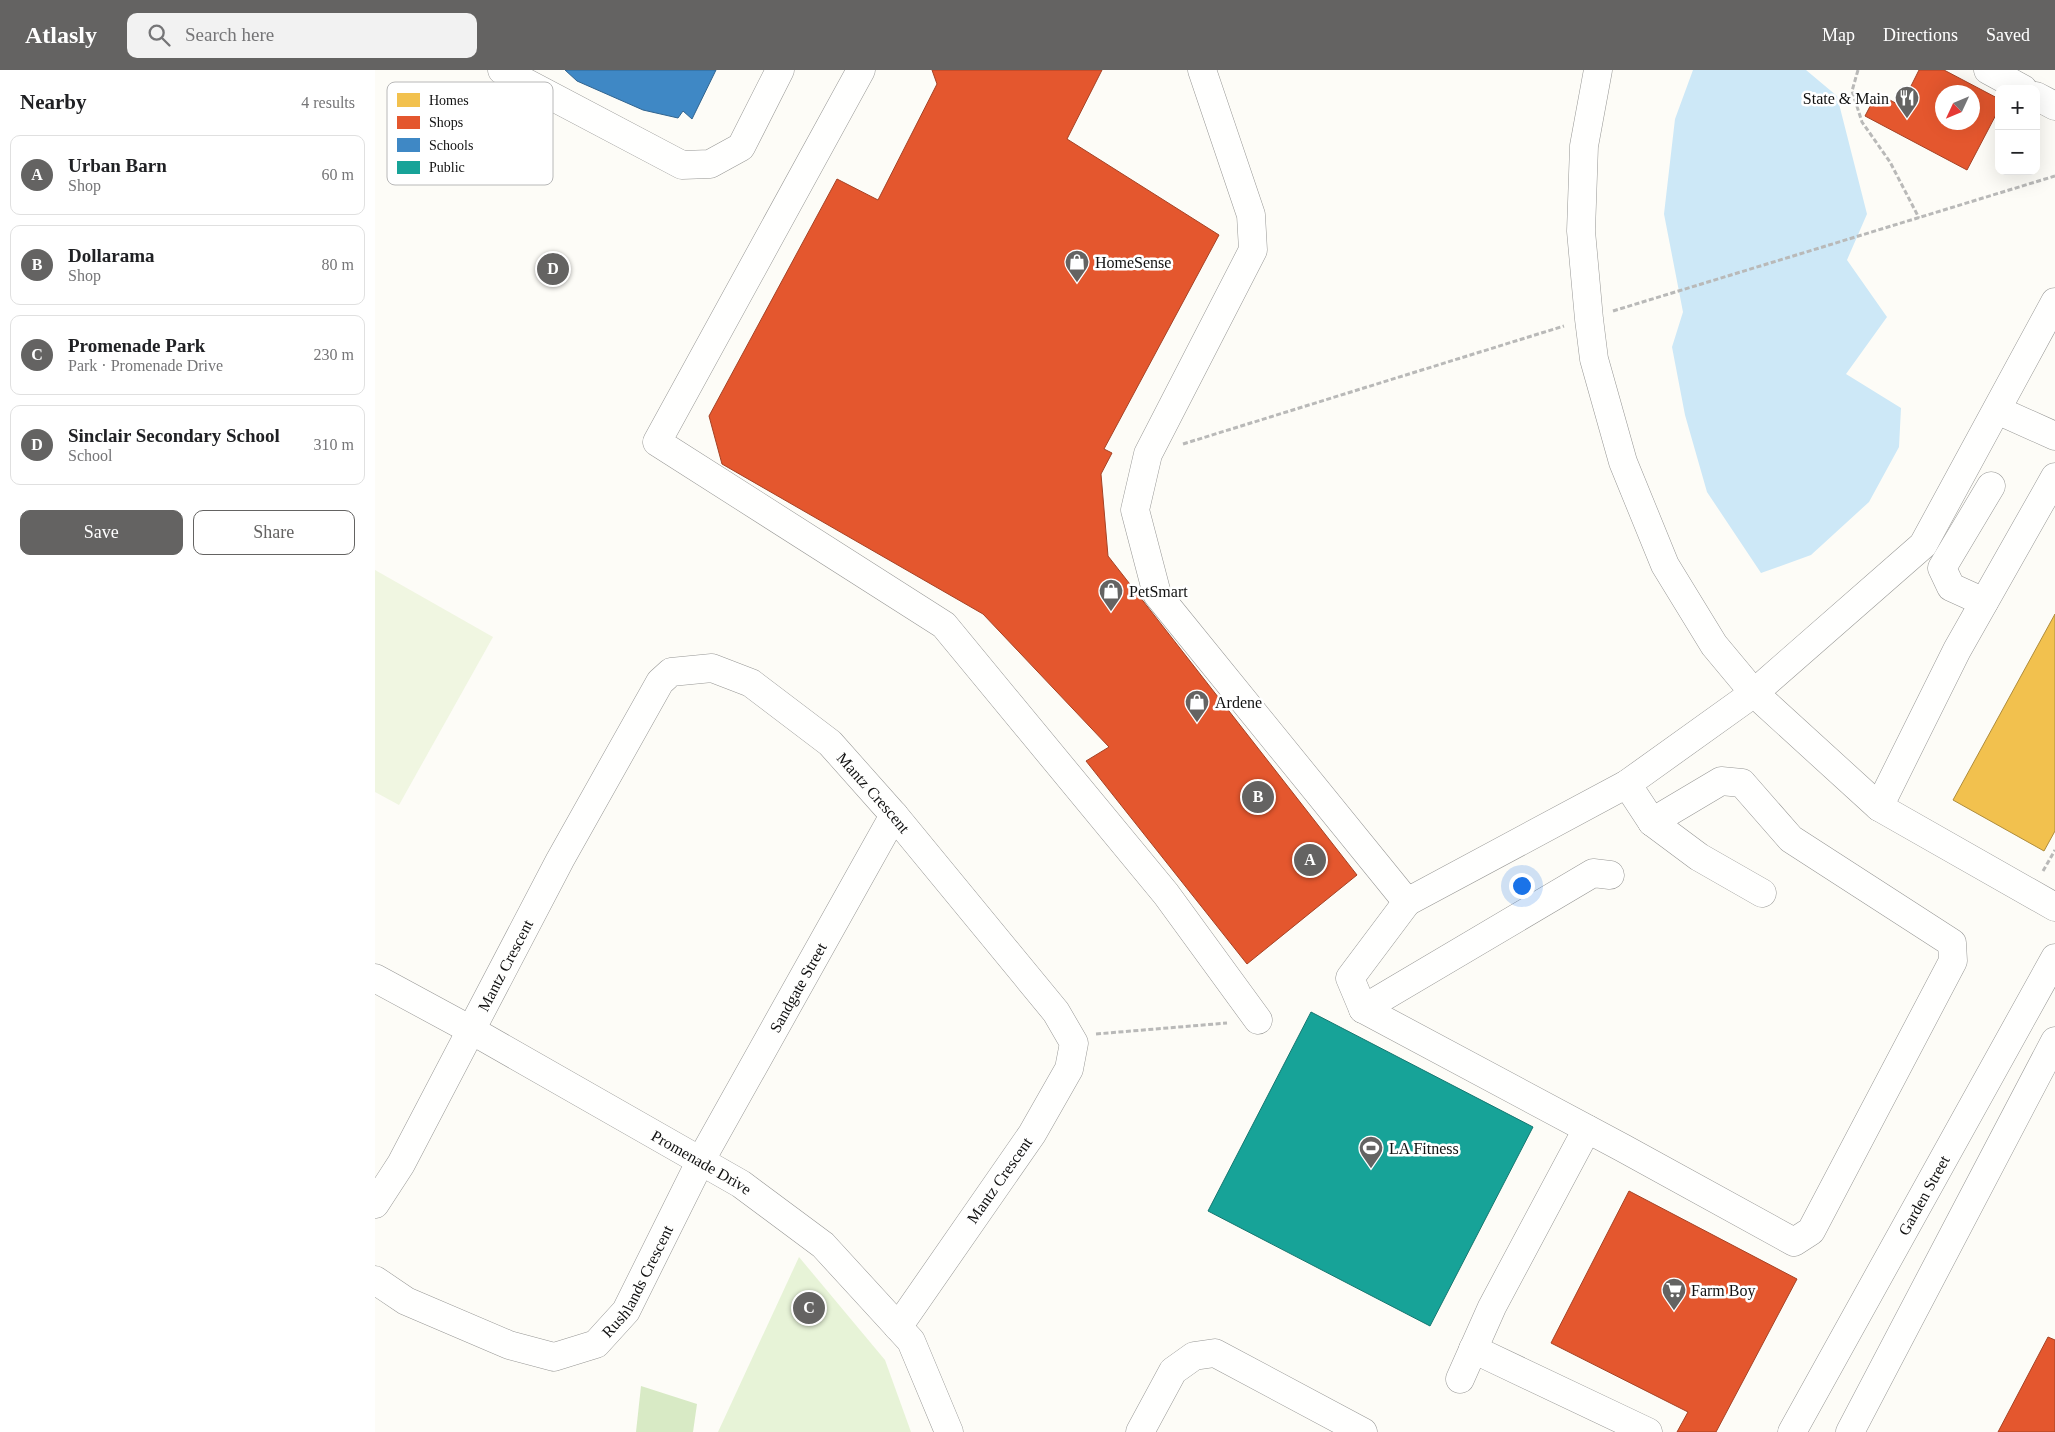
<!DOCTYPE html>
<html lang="en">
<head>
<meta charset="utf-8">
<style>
  :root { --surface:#fff; --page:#f2f2f2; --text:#202124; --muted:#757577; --line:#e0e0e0; --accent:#646362 }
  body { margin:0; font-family:Georgia,serif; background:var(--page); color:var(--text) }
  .controls { position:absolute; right:15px; top:15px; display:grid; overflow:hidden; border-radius:10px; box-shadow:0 5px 20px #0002 }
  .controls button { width:45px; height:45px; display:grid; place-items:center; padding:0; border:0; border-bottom:1px solid var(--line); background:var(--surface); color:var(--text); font:25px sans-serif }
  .compass { position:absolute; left:1560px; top:15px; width:45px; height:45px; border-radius:50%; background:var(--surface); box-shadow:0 5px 20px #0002; rotate:226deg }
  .you { position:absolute; left:1146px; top:815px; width:18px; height:18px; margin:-12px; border:4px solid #fff; border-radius:50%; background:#1a73e8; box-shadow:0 0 0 8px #1a73e833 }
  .badge { display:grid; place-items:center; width:32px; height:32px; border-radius:50%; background:var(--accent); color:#fff; font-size:16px; font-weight:700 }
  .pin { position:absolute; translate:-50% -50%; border:2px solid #fff; box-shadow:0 1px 5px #0006 }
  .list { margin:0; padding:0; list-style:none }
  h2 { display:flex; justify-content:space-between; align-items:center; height:65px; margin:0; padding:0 20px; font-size:21px }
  h2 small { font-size:16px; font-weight:400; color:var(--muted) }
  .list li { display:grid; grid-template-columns:32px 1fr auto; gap:15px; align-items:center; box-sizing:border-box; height:80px; margin:0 10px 10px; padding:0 10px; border:1px solid var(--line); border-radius:10px }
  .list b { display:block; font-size:19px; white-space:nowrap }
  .list p { margin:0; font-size:16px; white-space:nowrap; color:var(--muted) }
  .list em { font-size:16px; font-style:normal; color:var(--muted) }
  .actions { display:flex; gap:10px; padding:15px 20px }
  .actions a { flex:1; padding:11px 0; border:1px solid var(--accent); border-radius:10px; text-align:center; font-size:18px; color:var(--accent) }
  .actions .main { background:var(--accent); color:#fff }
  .icon { flex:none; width:28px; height:28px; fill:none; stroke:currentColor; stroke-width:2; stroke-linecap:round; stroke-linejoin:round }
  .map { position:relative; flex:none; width:1680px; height:1362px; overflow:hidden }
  header { display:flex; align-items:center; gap:30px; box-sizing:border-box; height:70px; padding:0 25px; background:var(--accent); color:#fff }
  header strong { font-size:24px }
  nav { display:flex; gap:28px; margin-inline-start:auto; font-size:18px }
  .search { width:350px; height:45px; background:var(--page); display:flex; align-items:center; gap:12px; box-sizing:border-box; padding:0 18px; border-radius:10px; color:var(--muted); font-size:19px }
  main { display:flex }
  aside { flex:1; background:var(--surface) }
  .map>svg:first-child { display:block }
  .green { fill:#e7f3d7 }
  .forest { fill:#d8eac5 }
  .pitch { fill:#f0f6e1 }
  .water { fill:#cde8f7 }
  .homes { fill:#f2c14e; stroke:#ae8c3c }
  .shops { fill:#e4572e; stroke:#a54225; fill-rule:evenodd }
  .schools { fill:#3f88c5; stroke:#31648f }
  .public { fill:#17a398; stroke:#157770 }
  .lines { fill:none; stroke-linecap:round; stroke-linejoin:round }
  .minor-casing { stroke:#979795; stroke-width:29 }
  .path { stroke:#b9b9b8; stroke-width:3; stroke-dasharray:5 2.5; stroke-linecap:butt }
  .minor { stroke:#fffffe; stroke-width:28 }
  .labels { text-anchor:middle; stroke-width:5; stroke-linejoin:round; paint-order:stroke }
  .poi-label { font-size:16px; fill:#111; stroke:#fff; text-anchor:start }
  .street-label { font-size:16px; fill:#111; stroke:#fff }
  .key { fill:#fff; stroke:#b8b8b8; stroke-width:1 }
  .key-label { font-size:14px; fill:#111 }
</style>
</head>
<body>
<header>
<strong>Atlasly</strong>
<div class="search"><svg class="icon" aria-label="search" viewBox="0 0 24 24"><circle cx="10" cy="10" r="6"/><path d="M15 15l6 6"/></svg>Search here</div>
<nav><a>Map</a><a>Directions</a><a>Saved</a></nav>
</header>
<main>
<aside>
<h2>Nearby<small>4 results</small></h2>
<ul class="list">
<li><span class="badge">A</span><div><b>Urban Barn</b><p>Shop</p></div><em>60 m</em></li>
<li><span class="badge">B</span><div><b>Dollarama</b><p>Shop</p></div><em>80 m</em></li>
<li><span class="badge">C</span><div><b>Promenade Park</b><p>Park · Promenade Drive</p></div><em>230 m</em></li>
<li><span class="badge">D</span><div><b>Sinclair Secondary School</b><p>School</p></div><em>310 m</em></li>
</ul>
<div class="actions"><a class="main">Save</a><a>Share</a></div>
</aside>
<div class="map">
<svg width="1680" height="1362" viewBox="0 0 1680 1362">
  <rect width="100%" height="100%" fill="#fdfcf7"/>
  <path class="green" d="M424 1187 510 1290 536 1362H343Z"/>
  <path class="forest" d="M266 1316 322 1334 318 1362H261Z"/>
  <path class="pitch" d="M0 500 118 567 24 735 0 722Z"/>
  <path class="water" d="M1318 0H1431L1462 26 1492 144 1472 190 1512 247 1471 304 1526 338 1524 377 1494 432 1436 485 1386 503 1332 422 1310 345 1297 277 1308 242 1289 144 1300 49Z"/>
  <path class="homes" d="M1680 544V761L1669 781 1578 730Z"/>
  <path class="shops" d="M557 0H727L692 69 844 165 729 379 737 383 726 404 733 486 982 805 872 894 711 691 734 677 608 544 347 394 334 346 462 109 503 130 562 14Z
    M1544 0H1569L1624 29V39L1592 100 1490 46 1502 23 1526 36ZM1568 22H1598V52H1568Z
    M1254 1121 1422 1209 1341 1362H1302L1313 1342 1176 1273Z
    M1673 1267 1680 1270V1362H1623Z"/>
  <path class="schools" d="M190 0H341L317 49 308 41 303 48 268 40 202 11Z"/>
  <path class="public" d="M936 942 1158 1057 1055 1256 833 1141Z"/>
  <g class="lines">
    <defs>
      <g id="minor">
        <path d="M127 0 307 95 335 94 366 77 405 0"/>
        <path d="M486 0 282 372 569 555 791 824 883 950"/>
        <path d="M827 0 876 145 878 180 773 384 760 440 782 524 1032 832 1252 714 1379 623 1548 475 1680 232"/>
        <path d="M1223 0 1209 76 1206 161 1214 249 1219 289 1248 392 1290 495 1339 575 1379 623 1504 737 1680 837"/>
        <path d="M1613 0 1648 19"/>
        <path d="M1661 26 1680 36"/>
        <path d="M1622 340 1680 366"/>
        <path d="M1609 532 1576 517 1567 498 1616 416"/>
        <path d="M1252 714 1277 752 1324 787 1387 823"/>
        <path d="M1504 737 1582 580 1680 407"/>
        <path d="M1032 832 975 908 988 939 1248 1078 1419 1172 1436 1161 1578 891 1577 873 1416 769 1367 713 1346 711 1277 752"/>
        <path id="s1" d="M0 908 96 960 366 1114 448 1175 536 1271 574 1362"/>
        <path d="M988 939 1218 803 1235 805"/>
        <path id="s2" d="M0 1134 26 1094 185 790 285 612 296 602 337 598 376 613 455 673 519 745 681 942 699 973 694 999 657 1064 523 1257"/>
        <path id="s3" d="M0 1210 31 1231 134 1275 179 1287 221 1274 251 1241 326 1090 519 745"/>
        <path d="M1098 1279 1273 1362"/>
        <path d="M1085 1309 1117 1237 1212 1059"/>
        <path d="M765 1362 798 1301 819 1286 840 1283 988 1362"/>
        <path id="s4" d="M1417 1362 1680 888"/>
        <path d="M1475 1362 1680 971"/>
      </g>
    </defs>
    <use href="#minor" class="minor-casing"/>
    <path class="path" d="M1483 0 1477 21 1487 52 1515 92 1544 148
      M1238 241 1680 106
      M808 374 1189 256
      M1668 801 1680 780
      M721 964 852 953"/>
    <use href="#minor" class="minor"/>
  </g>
  <defs>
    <symbol id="restaurant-pin" viewBox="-11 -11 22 30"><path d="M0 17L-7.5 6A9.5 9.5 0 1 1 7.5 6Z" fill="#646362" stroke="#fff"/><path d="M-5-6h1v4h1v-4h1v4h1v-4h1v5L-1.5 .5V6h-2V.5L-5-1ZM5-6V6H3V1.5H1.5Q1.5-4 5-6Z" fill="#fff"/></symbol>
    <symbol id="shop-pin" viewBox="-11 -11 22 30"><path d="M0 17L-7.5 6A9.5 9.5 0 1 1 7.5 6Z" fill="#646362" stroke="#fff"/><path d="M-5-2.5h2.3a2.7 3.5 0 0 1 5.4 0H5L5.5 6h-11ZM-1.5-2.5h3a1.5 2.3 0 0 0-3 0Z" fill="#fff"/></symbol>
    <symbol id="stadium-pin" viewBox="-11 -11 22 30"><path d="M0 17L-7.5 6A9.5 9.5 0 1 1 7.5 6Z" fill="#646362" stroke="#fff"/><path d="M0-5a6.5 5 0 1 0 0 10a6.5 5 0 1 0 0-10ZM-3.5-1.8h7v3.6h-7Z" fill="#fff"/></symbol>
    <symbol id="supermarket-pin" viewBox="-11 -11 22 30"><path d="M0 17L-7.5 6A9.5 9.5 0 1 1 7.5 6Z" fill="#646362" stroke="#fff"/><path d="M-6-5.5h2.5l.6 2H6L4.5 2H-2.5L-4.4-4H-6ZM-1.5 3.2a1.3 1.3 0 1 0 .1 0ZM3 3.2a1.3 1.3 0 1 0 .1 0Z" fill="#fff"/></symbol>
  </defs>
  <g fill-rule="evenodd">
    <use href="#restaurant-pin" x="1518" y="14" width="28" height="38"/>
    <use href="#shop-pin" x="688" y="178" width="28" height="38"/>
    <use href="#shop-pin" x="722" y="507" width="28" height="38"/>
    <use href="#shop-pin" x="808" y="618" width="28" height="38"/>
    <use href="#stadium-pin" x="982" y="1064" width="28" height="38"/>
    <use href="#supermarket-pin" x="1285" y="1206" width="28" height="38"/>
  </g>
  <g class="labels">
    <g class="poi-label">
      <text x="1514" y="34" text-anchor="end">State &amp; Main</text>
      <text x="720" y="198">HomeSense</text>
      <text x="754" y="527">PetSmart</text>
      <text x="840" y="638">Ardene</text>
      <text x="1014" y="1084">LA Fitness</text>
      <text x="1316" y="1226">Farm Boy</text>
    </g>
    <g class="street-label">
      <text dy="6" stroke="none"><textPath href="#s2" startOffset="858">Mantz Crescent</textPath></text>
      <text dy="6" stroke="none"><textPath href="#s2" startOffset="272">Mantz Crescent</textPath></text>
      <text dy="6" stroke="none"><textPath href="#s3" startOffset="651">Sandgate Street</textPath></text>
      <text dy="6" stroke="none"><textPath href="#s1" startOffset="375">Promenade Drive</textPath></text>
      <text transform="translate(624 1110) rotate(-55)" y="6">Mantz Crescent</text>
      <text dy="6" stroke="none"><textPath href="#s4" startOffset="271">Garden Street</textPath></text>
      <text dy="6" stroke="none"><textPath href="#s3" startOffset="316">Rushlands Crescent</textPath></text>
    </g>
  </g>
  <rect x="12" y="12" width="166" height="103" rx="8" class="key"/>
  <rect x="22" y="23" width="23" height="14" fill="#f2c14e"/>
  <rect x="22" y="46" width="23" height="13" fill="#e4572e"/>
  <rect x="22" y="68" width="23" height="14" fill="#3f88c5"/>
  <rect x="22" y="91" width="23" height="13" fill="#17a398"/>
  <g class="key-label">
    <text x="54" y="35">Homes</text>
    <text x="54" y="57">Shops</text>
    <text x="54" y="80">Schools</text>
    <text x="54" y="102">Public</text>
  </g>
</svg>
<div class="controls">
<button>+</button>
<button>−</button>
</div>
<svg class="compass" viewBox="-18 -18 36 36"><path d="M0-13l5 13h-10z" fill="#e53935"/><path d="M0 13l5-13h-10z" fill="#757577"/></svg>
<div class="you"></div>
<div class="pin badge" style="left:935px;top:790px">A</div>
<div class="pin badge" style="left:883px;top:727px">B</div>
<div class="pin badge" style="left:434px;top:1238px">C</div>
<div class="pin badge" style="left:178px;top:199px">D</div>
</div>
</main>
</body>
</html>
